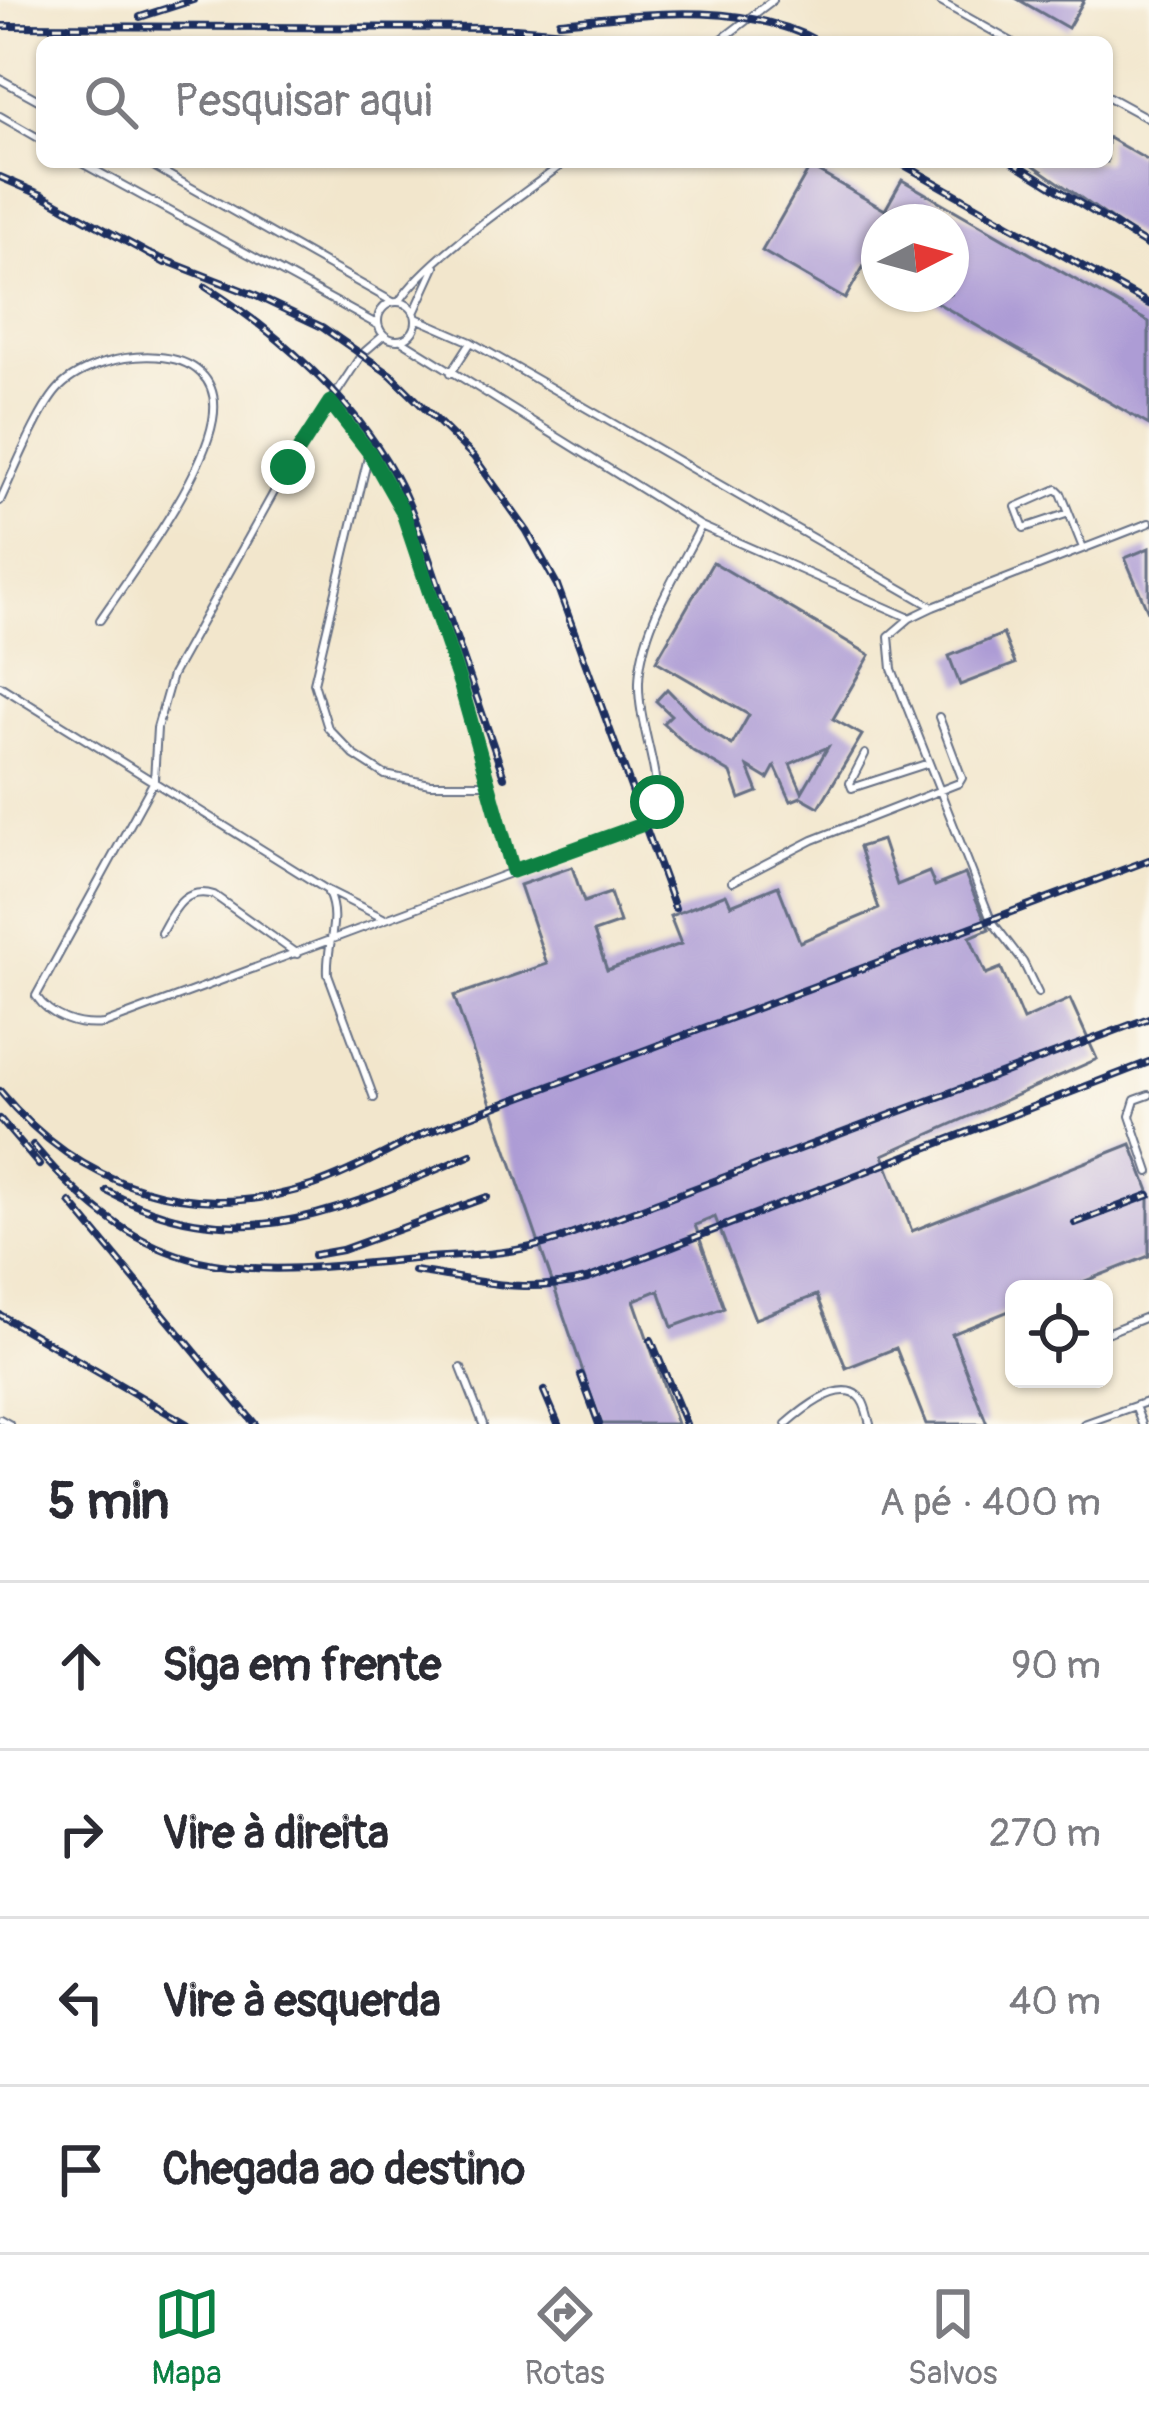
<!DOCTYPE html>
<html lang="pt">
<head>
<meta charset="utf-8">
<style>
  :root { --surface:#fff; --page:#f7f7f7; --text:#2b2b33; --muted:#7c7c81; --line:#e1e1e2; --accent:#0b8043 }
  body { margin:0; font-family:Pangolin,sans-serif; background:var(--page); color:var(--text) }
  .controls { position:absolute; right:36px; bottom:36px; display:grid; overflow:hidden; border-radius:18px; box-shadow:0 3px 9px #0004 }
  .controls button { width:108px; height:108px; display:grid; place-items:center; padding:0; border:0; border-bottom:3px solid var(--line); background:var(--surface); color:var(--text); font:60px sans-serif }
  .compass { position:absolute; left:861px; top:204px; width:108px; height:108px; border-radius:50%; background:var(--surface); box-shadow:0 3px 9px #0004; rotate:84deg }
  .stop { position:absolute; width:36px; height:36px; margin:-27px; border:9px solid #0b8043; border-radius:50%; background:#fff }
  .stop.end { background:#0b8043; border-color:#fff; box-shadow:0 3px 12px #0008 }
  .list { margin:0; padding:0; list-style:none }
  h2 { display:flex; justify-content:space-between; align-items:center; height:156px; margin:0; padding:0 48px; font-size:51px }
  h2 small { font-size:39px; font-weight:400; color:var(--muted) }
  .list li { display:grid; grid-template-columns:78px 1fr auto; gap:36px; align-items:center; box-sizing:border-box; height:168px; padding:0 48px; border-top:3px solid var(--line) }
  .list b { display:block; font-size:45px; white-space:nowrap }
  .list em { font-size:39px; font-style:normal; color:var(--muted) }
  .icon { flex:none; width:66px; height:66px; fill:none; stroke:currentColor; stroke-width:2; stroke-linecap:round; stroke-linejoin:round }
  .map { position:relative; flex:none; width:1149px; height:1424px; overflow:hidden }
  .search { position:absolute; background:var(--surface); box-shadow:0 3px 9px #0004; left:36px; right:36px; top:36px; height:132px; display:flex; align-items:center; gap:30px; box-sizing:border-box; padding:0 42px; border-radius:18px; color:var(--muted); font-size:45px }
  .sheet { height:828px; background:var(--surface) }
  nav { display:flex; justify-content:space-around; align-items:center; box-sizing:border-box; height:168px; border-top:3px solid var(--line); background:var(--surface); font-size:33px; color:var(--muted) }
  nav a { display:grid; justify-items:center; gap:6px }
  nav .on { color:var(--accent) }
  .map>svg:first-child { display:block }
  .building { fill:#ad9cd5; fill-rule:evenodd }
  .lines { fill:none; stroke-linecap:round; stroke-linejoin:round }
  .service-casing { stroke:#666f84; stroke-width:10 }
  .service { stroke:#fff; stroke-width:6 }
  .rail-casing { stroke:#1b2f5e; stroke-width:8 }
  .rail { stroke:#fbf7ec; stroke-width:3; stroke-dasharray:9; stroke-linecap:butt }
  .route { stroke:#0b8043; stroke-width:15 }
</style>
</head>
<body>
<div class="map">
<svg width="1149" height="1424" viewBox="0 0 1149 1424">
  <rect width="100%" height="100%" fill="#fbf7ec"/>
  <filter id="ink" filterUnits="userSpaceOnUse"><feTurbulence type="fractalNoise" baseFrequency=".00833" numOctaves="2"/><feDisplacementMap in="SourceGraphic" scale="24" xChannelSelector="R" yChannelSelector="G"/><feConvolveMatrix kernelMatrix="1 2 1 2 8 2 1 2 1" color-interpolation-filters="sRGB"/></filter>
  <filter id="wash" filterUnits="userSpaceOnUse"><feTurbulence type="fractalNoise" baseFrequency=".004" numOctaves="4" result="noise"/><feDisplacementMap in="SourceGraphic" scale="48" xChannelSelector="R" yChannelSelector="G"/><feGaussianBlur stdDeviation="2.7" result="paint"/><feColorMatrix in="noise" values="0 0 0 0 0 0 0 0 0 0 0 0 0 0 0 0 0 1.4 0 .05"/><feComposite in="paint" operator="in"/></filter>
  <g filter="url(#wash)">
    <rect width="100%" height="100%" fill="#f2e6cc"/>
    <g id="blocks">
      <path class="building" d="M1019 0H1084L1068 28Z
        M1107 137 1149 161V245L1029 162H1107Z
        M810 167 885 210 902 180 1149 322V425L922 294H951V222H879V270L866 262 845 299 762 251Z
        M1149 548V614L1125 558Z
        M713 562 870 655 833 719 862 735 819 807 801 797 791 801 775 766 768 779 748 767 758 792 740 799 731 773 693 751 663 723 671 715 656 701 667 689 707 730 732 745 749 715 656 661ZM828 747 802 792 790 764Z
        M1003 634 1015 664 960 685 949 656Z
        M882 840 897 885 929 872 935 886 965 874 989 929 970 937 986 974 1001 968 1023 1020 1070 999 1097 1059 883 1155 912 1231 1131 1144 1149 1191V1256L1065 1289H1014V1309L952 1334 987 1424H926L896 1348 846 1368 817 1295 755 1319 715 1217 695 1225 724 1308 672 1327 659 1290 634 1300 677 1424H601L454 996 547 964 520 885 572 867 584 902 610 893 620 923 594 932 607 970 681 944 670 916 726 894 731 905 778 886 800 942 879 909 859 847Z"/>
    </g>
  </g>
  <g filter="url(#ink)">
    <use href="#blocks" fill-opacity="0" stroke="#666f84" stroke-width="3"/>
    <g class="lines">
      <defs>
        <path id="service" d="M937 0 1012 42
          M718 42 773 0
          M0 79 42 102
          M1107 96 1149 119
          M0 116 42 140
          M80 162 378 325
          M146 162 393 302
          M378 321a19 19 0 1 1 38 0a19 19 0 1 1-38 0Z
          M399 302C429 256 519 198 565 162
          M414 313 435 267
          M416 318 471 342 933 607
          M384 335 362 354 288 467 172 675 157 728 154 781 36 996C51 1018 78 1027 104 1024L644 823 654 814 657 802C657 761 638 722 639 682 641 626 677 574 701 526
          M401 340 701 526 910 618
          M451 373 471 342
          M331 403 369 453 402 510 460 683 488 784
          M369 453 314 683 328 728 354 755 385 775 430 784H488L513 871
          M0 501C14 471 39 408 60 387 98 348 228 334 213 420 203 478 134 570 100 620
          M1069 513 1024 528 1016 507 1057 489 1061 493 1083 548
          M0 686 327 890 383 918
          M865 754 850 783 852 788 929 763
          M732 882 813 840 959 783 962 778 939 717
          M328 893C341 920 326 944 328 974L374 1098
          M161 933C174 910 184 886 214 895L297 954
          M1038 993 1023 962 991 920 892 669 889 636 910 618 933 607 1149 523
          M1149 1095 1135 1100 1130 1116 1149 1172
          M1109 1332 1149 1316
          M461 1368 483 1424
          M1135 1406 1142 1424
          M0 1419 9 1424
          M786 1424C801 1411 839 1379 858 1396 866 1402 867 1415 870 1424
          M1084 1424 1149 1401"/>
      </defs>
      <use href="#service" class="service-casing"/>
      <use href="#service" class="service"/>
      <defs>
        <path id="rail" d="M140 17 193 0
          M560 22C643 14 743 0 819 42
          M0 26 515 28 565 32 613 42
          M899 162 1149 304
          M1013 162 1149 246
          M0 177 44 196 165 263
          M149 254 254 295 322 327 391 375 474 457 527 531 557 585 675 908
          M206 287C278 333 353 399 394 474 415 512 427 554 441 594 462 655 483 716 504 777
          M0 1091C80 1188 193 1225 314 1185 352 1172 388 1151 423 1134L1149 860
          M0 1119 39 1165
          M33 1145C151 1285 236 1276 403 1260 456 1255 505 1257 557 1240L1149 1018
          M107 1191C240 1263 344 1208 471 1155
          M70 1202 255 1424
          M1075 1223 1149 1195
          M314 1255 342 1250 487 1197
          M414 1271C481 1280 518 1295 587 1279L1149 1062
          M0 1315 187 1424
          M651 1340 686 1424
          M581 1375 599 1424
          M544 1391 558 1424"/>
      </defs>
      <use href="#rail" class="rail-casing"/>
      <use href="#rail" class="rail"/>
    </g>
  </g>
  <g class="lines" filter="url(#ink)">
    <path class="route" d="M288 467 330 402 369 452 402 510 460 683 513 871 641 825 653 814 657 802"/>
  </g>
</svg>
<div class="controls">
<button><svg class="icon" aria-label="locate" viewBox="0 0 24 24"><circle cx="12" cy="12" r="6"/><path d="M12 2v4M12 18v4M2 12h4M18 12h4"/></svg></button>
</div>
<svg class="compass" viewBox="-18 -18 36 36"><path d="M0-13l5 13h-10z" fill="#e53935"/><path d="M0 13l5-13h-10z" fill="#7c7c81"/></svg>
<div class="stop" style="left:657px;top:802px"></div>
<div class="stop end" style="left:288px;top:467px"></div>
<div class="search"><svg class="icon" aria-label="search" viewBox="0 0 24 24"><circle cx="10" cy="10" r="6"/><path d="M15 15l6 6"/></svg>Pesquisar aqui</div>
</div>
<section class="sheet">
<h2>5 min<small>A pé · 400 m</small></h2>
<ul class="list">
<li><svg class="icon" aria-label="ahead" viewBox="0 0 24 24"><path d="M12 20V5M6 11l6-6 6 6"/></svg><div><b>Siga em frente</b></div><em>90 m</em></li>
<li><svg class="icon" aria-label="right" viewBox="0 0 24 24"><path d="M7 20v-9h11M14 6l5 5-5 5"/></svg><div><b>Vire à direita</b></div><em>270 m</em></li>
<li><svg class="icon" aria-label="left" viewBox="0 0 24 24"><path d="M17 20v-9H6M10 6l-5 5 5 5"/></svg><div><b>Vire à esquerda</b></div><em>40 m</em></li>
<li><svg class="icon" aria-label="arrive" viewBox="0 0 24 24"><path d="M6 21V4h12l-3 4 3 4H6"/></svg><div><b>Chegada ao destino</b></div></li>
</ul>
</section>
<nav>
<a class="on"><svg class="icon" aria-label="map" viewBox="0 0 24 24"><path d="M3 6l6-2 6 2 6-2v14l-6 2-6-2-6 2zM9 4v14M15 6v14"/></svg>Mapa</a>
<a><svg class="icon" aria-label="directions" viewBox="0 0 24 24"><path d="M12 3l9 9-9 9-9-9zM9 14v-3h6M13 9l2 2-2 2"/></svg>Rotas</a>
<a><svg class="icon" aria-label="saved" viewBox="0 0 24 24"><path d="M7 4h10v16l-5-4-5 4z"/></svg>Salvos</a>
</nav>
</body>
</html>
